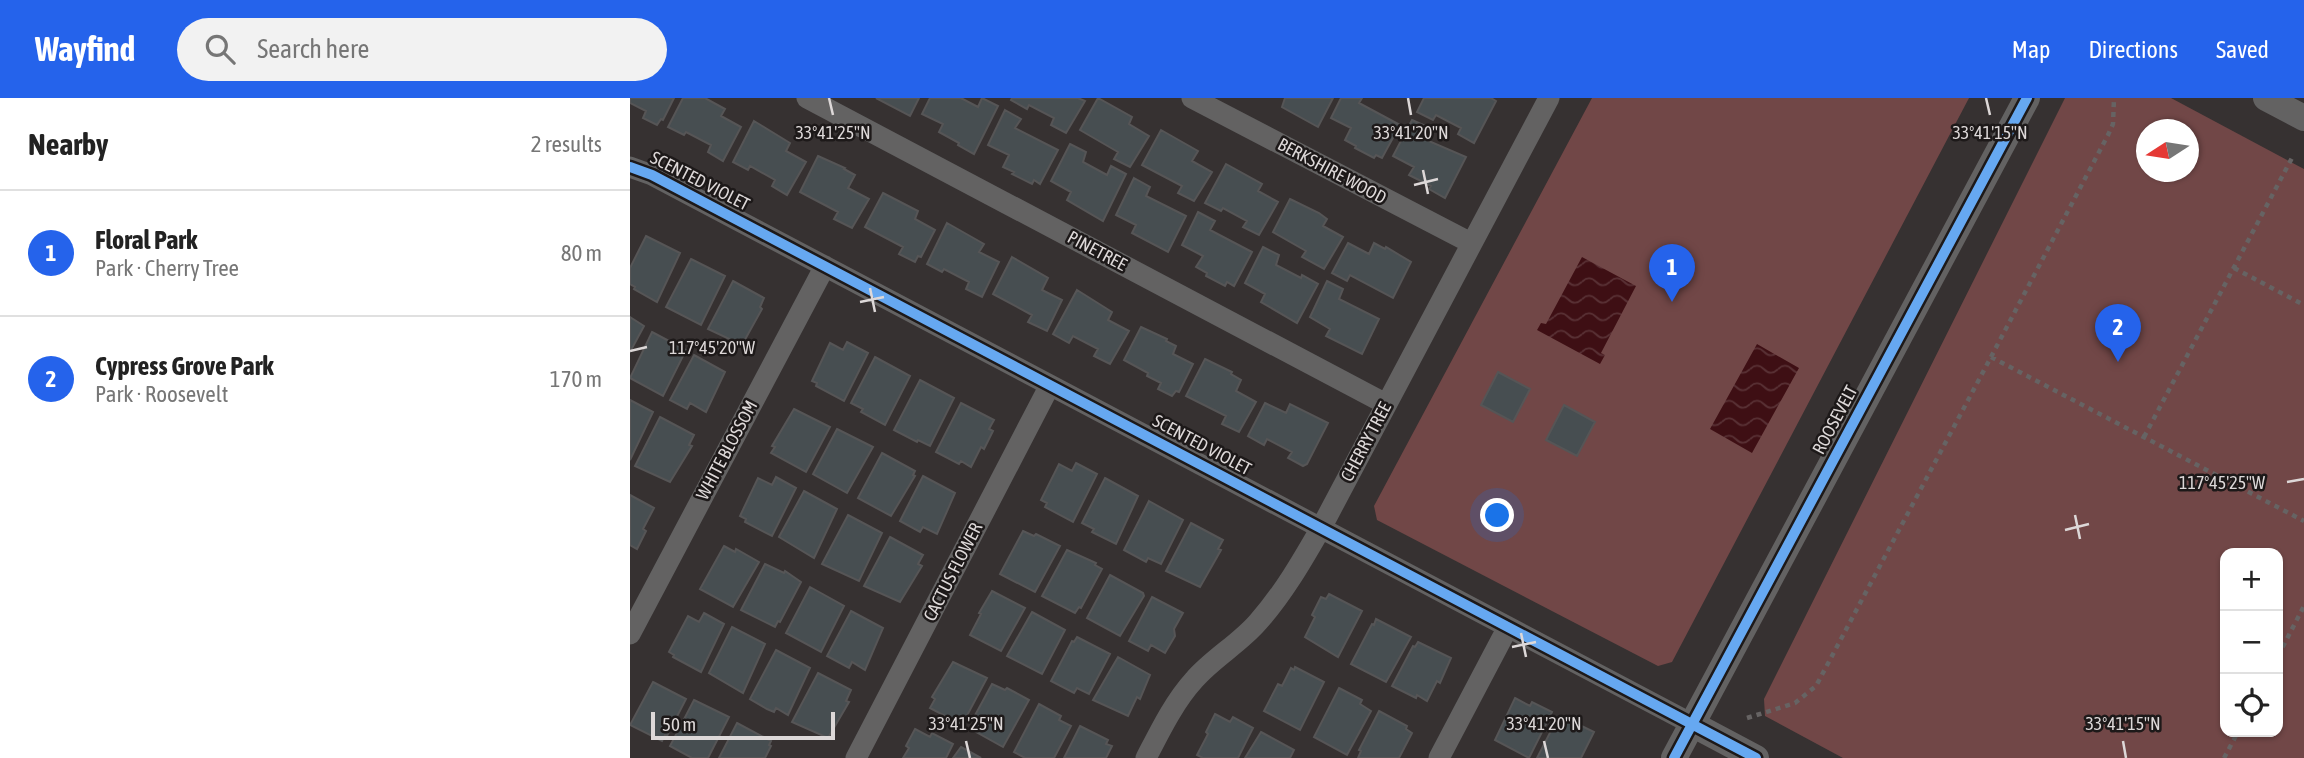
<!DOCTYPE html>
<html lang="en">
<head>
<meta charset="utf-8">
<style>
  :root { --surface:#fff; --page:#f2f2f2; --text:#222; --muted:#767676; --line:#e0e0e0; --accent:#2563eb }
  body { margin:0; font-family:"Asap Condensed",sans-serif; background:var(--page); color:var(--text) }
  .controls { position:absolute; right:21px; bottom:21px; display:grid; overflow:hidden; border-radius:14px; box-shadow:0 2px 5px #0004 }
  .controls button { width:63px; height:63px; display:grid; place-items:center; padding:0; border:0; border-bottom:2px solid var(--line); background:var(--surface); color:var(--text); font:35px sans-serif }
  .compass { position:absolute; left:1506px; top:21px; width:63px; height:63px; border-radius:50%; background:var(--surface); box-shadow:0 2px 5px #0004; rotate:258deg }
  .scale { position:absolute; left:21px; bottom:18px; width:184px; box-sizing:border-box; padding-left:7px; border:4px solid #ddd8d8; border-top:0; font-size:19px; line-height:24px; white-space:nowrap; color:#ddd8d8; -webkit-text-stroke:5px #1d1919; paint-order:stroke }
  .you { position:absolute; left:868px; top:418px; width:24px; height:24px; margin:-18px; border:5px solid #fff; border-radius:50%; background:#1a73e8; box-shadow:0 0 0 10px #1a73e833 }
  .badge { display:grid; place-items:center; width:46px; height:46px; border-radius:50%; background:var(--accent); color:#fff; font-size:23px; font-weight:700 }
  .pin { position:absolute; translate:-50% -58px; filter:drop-shadow(0 2px 4px #0008) }
  .pin::after { content:''; position:absolute; top:37px; width:24px; height:21px; background:inherit; clip-path:polygon(0 0,100% 0,50% 100%) }
  .list { margin:0; padding:0; list-style:none }
  h2 { display:flex; justify-content:space-between; align-items:center; height:91px; margin:0; padding:0 28px; font-size:30px }
  h2 small { font-size:23px; font-weight:400; color:var(--muted) }
  .list li { display:grid; grid-template-columns:46px 1fr auto; gap:21px; align-items:center; box-sizing:border-box; height:126px; padding:0 28px; border-top:2px solid var(--line) }
  .list b { display:block; font-size:26px; white-space:nowrap }
  .list p { margin:0; font-size:23px; white-space:nowrap; color:var(--muted) }
  .list em { font-size:23px; font-style:normal; color:var(--muted) }
  .icon { flex:none; width:38px; height:38px; fill:none; stroke:currentColor; stroke-width:2; stroke-linecap:round; stroke-linejoin:round }
  .map { position:relative; flex:none; width:1674px; height:660px; overflow:hidden }
  header { display:flex; align-items:center; gap:42px; box-sizing:border-box; height:98px; padding:0 35px; background:var(--accent); color:#fff }
  header strong { font-size:33px }
  nav { display:flex; gap:38px; margin-inline-start:auto; font-size:24px }
  .search { width:490px; height:63px; background:var(--page); display:flex; align-items:center; gap:18px; box-sizing:border-box; padding:0 24px; border-radius:38px; color:var(--muted); font-size:26px }
  main { display:flex }
  aside { flex:1; background:var(--surface) }
  .map>svg:first-child { display:block }
  .green { fill:#714747; fill-rule:evenodd }
  .water { fill:url(#water-waves) }
  .building { fill:#474e51; stroke:#565556; stroke-width:2 }
  .lines { fill:none; stroke-linecap:round; stroke-linejoin:round }
  .path { stroke:#666363; stroke-width:4.5; stroke-dasharray:5 5; stroke-linecap:butt }
  .minor { stroke:#636262; stroke-width:21 }
  .tertiary { stroke:#636262; stroke-width:26 }
  .cycleway-casing { stroke:#1d1919; stroke-width:15 }
  .cycleway { stroke:#66a8f1; stroke-width:10 }
  .ticks { fill:none; stroke:#ddd8d8; stroke-width:2.5 }
  .labels { text-anchor:middle; stroke-width:5; stroke-linejoin:round; paint-order:stroke }
  .street-label { font-size:18px; fill:#ddd8d8; stroke:#1d1919 }
  .ticks-label { font-size:18px; text-anchor:middle; fill:#ddd8d8; stroke:#1d1919; stroke-width:5; stroke-linejoin:round; paint-order:stroke }
</style>
</head>
<body>
<header>
<strong>Wayfind</strong>
<div class="search"><svg class="icon" aria-label="search" viewBox="0 0 24 24"><circle cx="10" cy="10" r="6"/><path d="M15 15l6 6"/></svg>Search here</div>
<nav><a>Map</a><a>Directions</a><a>Saved</a></nav>
</header>
<main>
<aside>
<h2>Nearby<small>2 results</small></h2>
<ul class="list">
<li><span class="badge">1</span><div><b>Floral Park</b><p>Park · Cherry Tree</p></div><em>80 m</em></li>
<li><span class="badge">2</span><div><b>Cypress Grove Park</b><p>Park · Roosevelt</p></div><em>170 m</em></li>
</ul>
</aside>
<div class="map">
<svg width="1674" height="660" viewBox="0 0 1674 660">
  <defs>
    <pattern id="water-waves" width="16" height="10" patternUnits="userSpaceOnUse" patternTransform="scale(1.75)"><rect width="16" height="10" fill="#3e0f14"/><path d="M0 5q4-4 8 0t8 0" fill="none" stroke="#593135"/></pattern>
  </defs>
  <rect width="100%" height="100%" fill="#363131"/>
  <path class="green" d="M962 0H1339L1042 564 1028 568 747 422 744 408Z
    M1435 0H1541L1674 71V660H1213L1135 618 1134 601ZM1517 32H1559V74H1517ZM1648 455V634H1595V455Z"/>
  <path class="water" d="M952 159 1006 188 971 255 975 257 970 266 907 232 911 225 916 226Z
    M1127 246 1169 270 1122 355 1080 331Z"/>
  <path class="building" d="M0 0H44L33 22 31 21 27 27 13 20 16 13 0 5Z
    M53 0H75L95 11 91 18 111 29 93 63 78 54 81 47 56 34 54 37 38 29Z
    M246 0H289L280 18Z
    M300 0H331L348 9 352 0 368 8 344 56 328 47 329 45 309 34 313 26 292 16Z
    M382 0H448L455 3 436 35 421 27 424 20 399 7 397 11 381 2Z
    M468 0 502 19 499 26 519 38 500 69 484 61 488 54 450 32Z
    M655 0H703L688 29 652 9Z
    M711 0H732L729 5 770 27 752 60 746 57 744 60 725 50 726 48 715 42 721 30 701 20Z
    M794 0H861L866 3 844 45 828 36 831 30 806 17 803 22 787 14Z
    M375 12 391 21 385 30 428 52 410 86 404 82 402 86 382 76 384 74 373 69 379 57 358 47Z
    M782 22 798 29 794 41 836 59 815 100 799 91 801 88 779 77 784 69 763 58Z
    M124 23 160 45 156 53 176 64 157 97 142 88 145 82 120 68 118 72 103 64Z
    M531 32 568 53 562 63 582 74 564 103 548 95 552 88 512 67Z
    M440 46 456 54 453 64 477 77 481 68 496 76 473 123 437 102 441 94 421 83Z
    M188 58 215 70 214 71 225 77 218 90 239 101 222 130 204 121 208 114 170 94Z
    M596 66 632 86 628 93 648 104 629 137 613 129 617 123 593 110 591 113 575 105Z
    M504 80 520 89 516 98 556 118 538 154 502 135 506 127 486 117Z
    M253 95 288 113 285 121 305 132 291 159 288 158 285 164 269 156 273 149 235 129Z
    M660 101 689 115 697 121 693 128 713 139 694 171 672 159 676 153 643 134Z
    M568 114 585 123 580 132 622 154 604 188 597 184 595 188 576 178 577 175 566 169 573 158 552 147Z
    M317 125 354 146 349 154 369 164 352 199 336 191 339 184 314 171 312 174 297 166Z
    M16 138 50 155 27 204 4 191 5 189 0 186V170Z
    M718 145 739 156 744 145 755 151 756 149 781 164 763 200 720 177 717 183 702 175Z
    M633 149 649 157 646 167 671 180 672 177 688 186 667 225 631 204 635 196 615 185Z
    M382 159 418 180 412 192 432 202 417 233 398 224 402 217 363 196Z
    M61 161 95 178 71 227 36 209Z
    M103 183 134 200 130 209 132 211 112 247 78 231Z
    M697 183 713 191 709 201 749 221 732 256 696 238 700 231 680 219Z
    M447 192 482 214 478 222 499 233 480 266 464 258 468 251 443 238 439 245 423 236Z
    M0 219 14 228 0 254Z
    M511 229 537 241 536 243 546 248 543 256 563 266 549 294 546 293 542 298 528 291 531 285 517 278 518 275 494 262Z
    M22 234 56 252 33 298 0 280Z
    M217 244 238 255 214 303 186 288 187 285 182 283 200 245 213 252Z
    M64 257 95 274 76 314 60 305 57 311 40 302Z
    M245 259 280 278 255 327 231 314 233 311 221 305Z
    M575 261 602 274 601 276 611 282 606 293 626 304 609 334 592 326 596 318 556 298Z
    M868 274 900 291 883 324 851 307Z
    M290 282 324 300 300 348 288 342 287 344 264 332Z
    M0 302 23 314 0 362Z
    M331 305 364 322 359 331 363 333 354 351 351 349 341 369 331 363 329 366 306 354Z
    M635 305 656 315 660 306 698 325 677 366 673 368 658 360 662 354 637 341 634 347 618 338Z
    M934 307 965 324 947 358 916 342Z
    M164 311 200 329 176 374 141 355 145 349 142 348Z
    M30 319 64 337 59 347 62 348 40 384 5 368Z
    M207 331 243 349 217 395 183 376Z
    M252 355 285 373 283 377 285 378 261 418 228 400Z
    M446 365 467 376 443 424 415 409 417 405 411 402 429 366 442 373Z
    M293 378 325 395 307 436 293 429 290 434 270 423Z
    M146 379 166 390 142 438 115 424 116 421 110 418 128 380 142 387Z
    M475 380 508 398 486 446 462 434 464 431 452 425Z
    M174 393 207 411 184 460 149 439Z
    M0 397 24 410 13 431 16 433 7 451 0 447Z
    M519 403 553 422 531 466 518 460 516 464 494 452Z
    M218 417 252 435 229 483 192 466Z
    M561 425 593 442 588 451 591 452 570 489 536 473Z
    M393 433 404 438 406 436 430 448 405 494 370 476Z
    M260 439 293 457 288 466 292 468 270 504 234 488Z
    M94 448 105 454 106 451 129 464 103 509 70 491Z
    M437 452 466 465 465 467 472 471 451 510 449 509 445 515 412 498Z
    M135 466 154 475 155 473 171 484 150 524 148 523 145 529 111 512Z
    M480 477 513 495 514 498 490 538 457 520Z
    M180 489 214 508 191 554 156 535Z
    M362 493 395 510 371 553 340 537 351 516 349 515Z
    M699 496 732 513 708 559 675 539 685 519 682 517 691 499 696 501Z
    M522 499 553 515 544 531 545 538 535 555 521 547 518 553 499 543Z
    M221 513 253 530 235 572 222 564 219 570 197 558Z
    M402 514 435 532 412 576 377 558Z
    M74 515 94 526 71 574 43 559 44 557 39 554 58 518 69 524Z
    M746 521 781 539 756 584 721 566 742 526 744 527Z
    M102 529 135 546 113 595 79 575Z
    M447 539 480 556 459 596 447 590 444 595 421 583 442 543 444 544Z
    M788 544 821 560 810 585 807 583 797 603 787 597 786 600 762 588 783 548 785 549Z
    M146 552 180 570 158 617 146 610 144 614 137 611 120 601Z
    M488 559 520 577 510 601 507 599 498 618 463 602Z
    M323 564 357 580 332 627 300 610 305 601 302 599Z
    M665 569 694 584 670 632 634 613 648 586 652 588 661 570 664 572Z
    M188 575 221 592 216 603 219 604 198 640 162 624Z
    M23 584 56 601 37 638 35 637 32 643 0 627Z
    M362 586 375 592 377 590 399 602 373 649 341 631 346 622 343 621Z
    M709 590 732 602 730 606 741 613 717 657 684 639Z
    M885 600 900 608 902 604 922 614 899 660 865 642Z
    M64 602 99 619 78 660H62L40 648Z
    M409 606 431 618 429 622 441 628 424 660H395L384 654Z
    M749 613 777 628 776 631 782 635 769 660H728L731 653 729 652Z
    M585 616 600 624 603 619 623 630 608 660H573L567 657 578 636 576 634Z
    M931 618 964 634 951 660H907L926 623 928 624Z
    M107 625 141 643 139 647 141 648 135 660H89Z
    M450 628 478 642 476 646 482 648 476 660H434Z
    M285 631 300 639 302 635 323 646 316 660H273L279 650 276 648Z
    M631 634 664 652 660 660H615Z
    M331 649 351 660H323Z"/>
  <g class="lines">
    <path class="path" d="M1604 170 1674 207
      M1361 259 1478 37 1483 26 1484 0
      M1514 339 1663 58
      M1648 558 1674 508
      M1117 620 1165 605 1186 588 1361 259 1674 423
      M1594 660 1608 634"/>
    <path class="minor" d="M177 0 756 306
      M562 0 841 145
      M0 69 22 77 1062 626
      M0 536 195 168
      M226 660 420 287
      M516 660C530 633 544 604 564 582 583 560 609 546 628 524 653 496 672 463 691 430L919 0
      M809 660 878 529"/>
    <path class="tertiary" d="M1636 0 1674 20
      M1062 626 1126 660
      M1044 660 1397 0"/>
    <defs>
      <path id="cycleway" d="M0 69 22 77 1126 660
        M1044 660 1397 0"/>
    </defs>
    <use href="#cycleway" class="cycleway-casing"/>
    <use href="#cycleway" class="cycleway"/>
  </g>
  <path class="ticks" d="M199 0 203 17M778 0 781 17M1356 0 1360 17M793 72 798 96M784 87 808 81M240 190 245 214M230 204 254 199M0 253 17 249M1657 384 1674 381M1445 417 1450 441M1435 432 1459 426M891 535 896 559M882 549 906 544M336 643 340 660M914 643 918 660M1493 643 1496 660"/>
  <g class="labels">
    <g class="street-label">
      <text transform="translate(702 73) rotate(28)" y="6">BERKSHIRE WOOD</text>
      <text transform="translate(70 83) rotate(27)" y="6">SCENTED VIOLET</text>
      <text transform="translate(467 153) rotate(28)" y="6">PINETREE</text>
      <text transform="translate(1205 322) rotate(-62)" y="6">ROOSEVELT</text>
      <text transform="translate(736 344) rotate(-62)" y="6">CHERRY TREE</text>
      <text transform="translate(572 347) rotate(28)" y="6">SCENTED VIOLET</text>
      <text transform="translate(97 352) rotate(-62)" y="6">WHITE BLOSSOM</text>
      <text transform="translate(323 474) rotate(-63)" y="6">CACTUS FLOWER</text>
    </g>
  </g>
  <g class="ticks-label">
    <text x="203" y="41">33°41'25"N</text>
    <text x="781" y="41">33°41'20"N</text>
    <text x="1360" y="41">33°41'15"N</text>
    <text x="82" y="256">117°45'20"W</text>
    <text x="1592" y="391">117°45'25"W</text>
    <text x="336" y="632">33°41'25"N</text>
    <text x="914" y="632">33°41'20"N</text>
    <text x="1493" y="632">33°41'15"N</text>
  </g>
</svg>
<div class="controls">
<button>+</button>
<button>−</button>
<button><svg class="icon" aria-label="locate" viewBox="0 0 24 24"><circle cx="12" cy="12" r="6"/><path d="M12 2v4M12 18v4M2 12h4M18 12h4"/></svg></button>
</div>
<svg class="compass" viewBox="-18 -18 36 36"><path d="M0-13l5 13h-10z" fill="#e53935"/><path d="M0 13l5-13h-10z" fill="#767676"/></svg>
<div class="scale">50 m</div>
<div class="you"></div>
<div class="pin badge" style="left:1042px;top:204px">1</div>
<div class="pin badge" style="left:1488px;top:264px">2</div>
</div>
</main>
</body>
</html>
